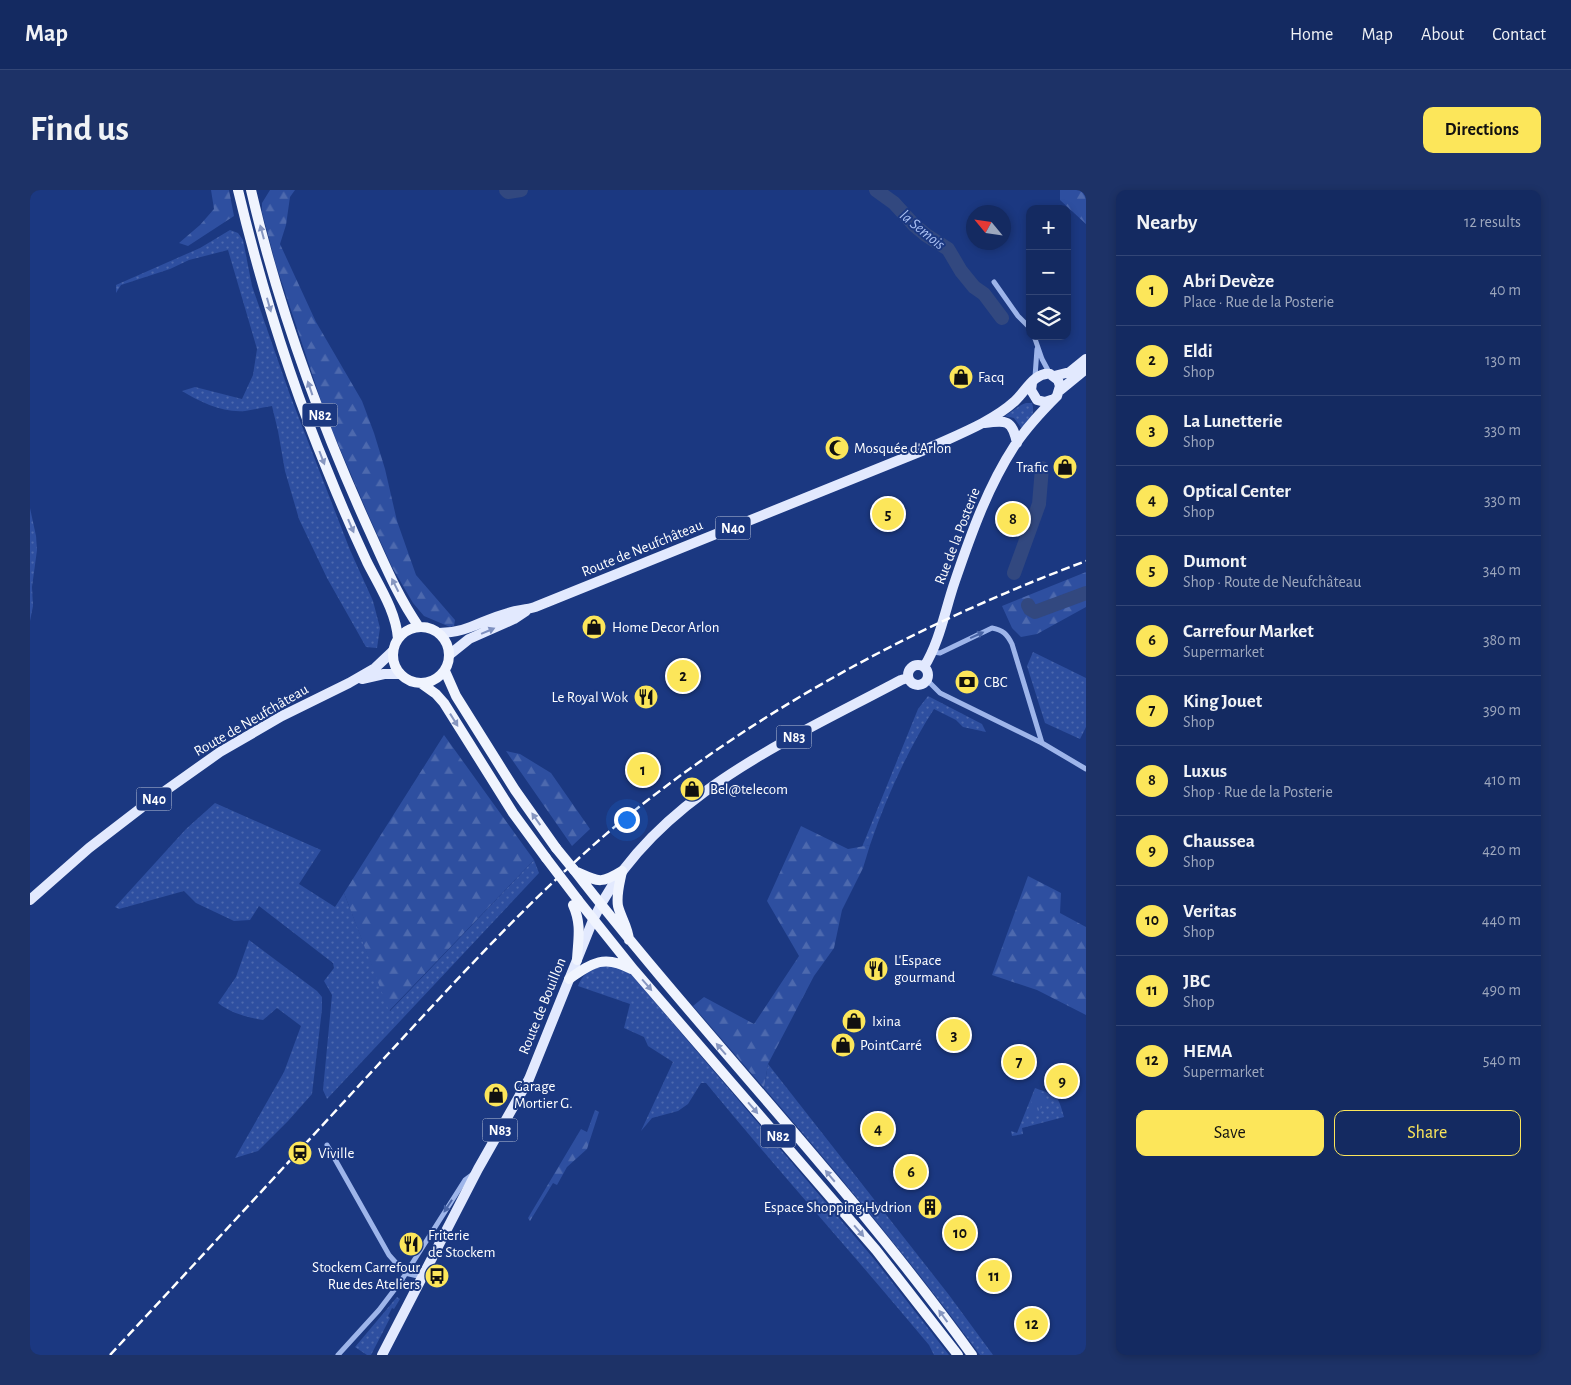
<!DOCTYPE html>
<html lang="en">
<head>
<meta charset="utf-8">
<style>
  :root { --surface:#142a61; --page:#1d3267; --text:#f1f3f6; --muted:#9da7bd; --line:#334676; --accent:#fce65a }
  body { margin:0; font-family:"Alegreya Sans",sans-serif; background:var(--page); color:var(--text) }
  .controls { position:absolute; right:15px; top:15px; display:grid; overflow:hidden; border-radius:10px; box-shadow:0 2px 8px #0003 }
  .controls button { width:45px; height:45px; display:grid; place-items:center; padding:0; border:0; border-bottom:1px solid var(--line); background:var(--surface); color:var(--text); font:25px sans-serif }
  .compass { position:absolute; left:936px; top:15px; width:45px; height:45px; border-radius:50%; background:var(--surface); box-shadow:0 2px 8px #0003; rotate:299deg }
  .you { position:absolute; left:596px; top:629px; width:18px; height:18px; margin:-12px; border:4px solid #fff; border-radius:50%; background:#1a73e8; box-shadow:0 0 0 8px #1a73e833 }
  .badge { display:grid; place-items:center; width:32px; height:32px; border-radius:50%; background:var(--accent); color:#111; font-size:16px; font-weight:700 }
  .pin { position:absolute; translate:-50% -50%; border:2px solid #fff; box-shadow:0 1px 5px #0006 }
  .list { margin:0; padding:0; list-style:none }
  h2 { display:flex; justify-content:space-between; align-items:center; height:65px; margin:0; padding:0 20px; font-size:21px }
  h2 small { font-size:16px; font-weight:400; color:var(--muted) }
  .list li { display:grid; grid-template-columns:32px 1fr auto; gap:15px; align-items:center; box-sizing:border-box; height:70px; padding:0 20px; border-top:1px solid var(--line) }
  .list b { display:block; font-size:19px; white-space:nowrap }
  .list p { margin:0; font-size:16px; white-space:nowrap; color:var(--muted) }
  .list em { font-size:16px; font-style:normal; color:var(--muted) }
  .actions { display:flex; gap:10px; padding:15px 20px }
  .actions a { flex:1; padding:11px 0; border:1px solid var(--accent); border-radius:10px; text-align:center; font-size:18px; color:var(--accent) }
  .actions .main { background:var(--accent); color:#111 }
  .icon { flex:none; width:28px; height:28px; fill:none; stroke:currentColor; stroke-width:2; stroke-linecap:round; stroke-linejoin:round }
  .map { position:relative; flex:none; width:1056px; height:1165px; overflow:hidden; border-radius:10px }
  header { display:flex; align-items:center; gap:30px; box-sizing:border-box; height:70px; padding:0 25px; background:var(--surface); border-bottom:1px solid var(--line) }
  header strong { font-size:24px }
  nav { display:flex; gap:28px; margin-inline-start:auto; font-size:18px }
  .intro { display:flex; align-items:center; justify-content:space-between; box-sizing:border-box; height:120px; padding:0 30px }
  h1 { margin:0; font-size:35px }
  .button { padding:12px 22px; border-radius:10px; background:var(--accent); color:#111; font-size:18px; font-weight:700 }
  main { display:flex; gap:30px; padding:0 30px }
  aside { flex:1; background:var(--surface); border-radius:10px; box-shadow:0 2px 8px #0003 }
  .map>svg:first-child { display:block }
  .grass { fill:url(#grass-dots) }
  .forest { fill:url(#forest-firs) }
  .park { fill:url(#park-tufts) }
  .lines { fill:none; stroke-linecap:round; stroke-linejoin:round }
  .river { stroke:#32487f; stroke-width:14 }
  .minor { stroke:#9eb5ea; stroke-width:5 }
  .primary { stroke:#e2e9fe; stroke-width:10 }
  .trunk { stroke:#f0f4fe; stroke-width:10 }
  .rail { stroke:#fff; stroke-width:2.5; stroke-dasharray:9 4; stroke-linecap:butt }
  .trunk-bridge { stroke:#f0f4fe; stroke-width:10 }
  .oneway { fill:#8696c0 }
  .oneway2 { fill:#7e90c0 }
  .oneway3 { fill:#4964a6 }
  .labels { text-anchor:middle; stroke-width:4; stroke-linejoin:round; paint-order:stroke }
  .shield { fill:#1b3881; stroke:#bbc3d9; stroke-width:1 }
  .shield-label { font-size:14px; font-weight:bold; fill:#fff }
  .poi-label { font-size:15px; fill:#fff; stroke:#1b3881; text-anchor:start }
  .street-label { font-size:15px; fill:#fff; stroke:#1b3881 }
  .water-label { font-size:16px; font-style:italic; fill:#a9bff2; stroke:#1b3881 }
</style>
</head>
<body>
<header>
<strong>Map</strong>
<nav><a>Home</a><a>Map</a><a>About</a><a>Contact</a></nav>
</header>
<div class="intro"><h1>Find us</h1><a class="button">Directions</a></div>
<main>
<div class="map">
<svg width="1056" height="1165" viewBox="0 0 1056 1165">
  <defs>
    <pattern id="grass-dots" width="8" height="8" patternUnits="userSpaceOnUse" patternTransform="scale(1.25)"><rect width="8" height="8" fill="#2e4fa0"/><path d="M2 2h.1M6 6h.1" fill="none" stroke="#4d69ae" stroke-width="1.8" stroke-linecap="round"/></pattern>
    <pattern id="forest-firs" width="22" height="20" patternUnits="userSpaceOnUse" patternTransform="scale(1.25)"><rect width="22" height="20" fill="#2e4fa0"/><path d="M5 1l3.5 6h-7zM16 11l3.5 6h-7z" fill="#4d69ae"/></pattern>
    <pattern id="park-tufts" width="24" height="20" patternUnits="userSpaceOnUse" patternTransform="scale(1.25)"><rect width="24" height="20" fill="#2e4fa0"/><path d="M3 7l-1-3M5 7V3M7 7l1-3M15 17l-1-3M17 17v-4M19 17l1-3" fill="none" stroke="#4d69ae"/></pattern>
  </defs>
  <rect width="100%" height="100%" fill="#1b3881"/>
  <path class="grass" d="M200 40 208 43 213 50 222 96 260 205 320 360 343 411 350 438 347 458 336 457 297 388 269 329 255 281 248 241 242 216C233 217 224 220 215 221 193 223 170 212 152 201L165 197 212 209 223 185 227 159 198 60 159 70 140 79 91 95 86 103V95L170 58Z
    M996 213H1002C1006 224 999 231 992 239L984 228 975 226 991 215Z
    M0 318 6 346 7 360 2 397 3 416 0 431Z
    M1003 462 1056 488V537L1050 549 1015 533 997 476Z
    M898 506 952 534 956 542 933 537 926 530 904 519C877 561 856 608 840 655L832 657 888 519Z
    M185 613 291 660 269 694 305 717 314 703 360 821 504 670 509 683 297 909 293 900 302 805 294 791 304 778 303 773 229 716 220 730 204 731 166 713 154 701 89 719 85 717 156 639Z
    M219 750 287 801 292 807V819L282 904 258 931 228 961 205 968 254 882 271 836 247 818 233 830C217 827 202 824 188 813L206 787Z
    M579 774 600 783 844 1069 919 1165H904L899 1155C826 1067 749 982 676 893H671L658 914 648 921 622 928 611 941 643 872 618 856 614 847 594 838 600 814 548 796C552 785 558 781 569 777L570 775Z
    M738 874 919 1105 963 1165H950C882 1072 809 985 734 898Z
    M1005 898C1027 906 1028 904 1034 927L992 938 993 944 982 946 981 941 987 943Z
    M367 1107 370 1109 364 1119 362 1118 358 1126 360 1128 341 1165H337L325 1157Z"/>
  <path class="forest" d="M181 0H199L204 26 158 56 149 53 170 35 184 19Z
    M240 0H265L260 7 256 35 250 54 286 132 332 211 344 243 355 279 367 331 386 385 425 430 424 436 420 437 394 426 383 413 362 377 338 324 296 226 246 75 232 22V13Z
    M1030 0H1056V34L1030 10Z
    M1056 382V417L1007 444 991 447 982 438 972 416Z
    M414 545 504 670 359 821 314 703Z
    M476 561 490 564 521 583 560 639 542 656Z
    M771 636 818 659 840 655 833 678 812 720 804 758 784 786 738 874 734 898 663 816 674 807 724 834 769 766 737 711Z
    M998 686 1031 703 1030 723 1056 737V825L1007 800 962 785Z
    M565 920 569 922 557 959 537 977 527 995 523 993 500 1031 498 1028 551 939 557 942Z"/>
  <path class="park" d="M1007 901 1015 904 1014 907 1017 909 1016 914 1000 928 996 924Z"/>
  <g class="lines">
    <path class="river" d="M476 0 478 2 491 0
      M846 0 864 13 884 35 896 45 918 59 931 81 944 97 954 104 972 128
      M984 383 1009 314 1012 278
      M998 415 1000 419 1005 422 1056 403"/>
    <path class="minor" d="M964 92 988 126 1000 138
      M1004 146 1012 169 1020 184
      M1005 187 1007 159
      M903 462 910 463 962 438C973 440 977 444 982 454L1012 553
      M897 490 910 503 1012 553 1056 579
      M297 955 359 1065 375 1083
      M375 1083 392 1087
      M371 1091 386 1099
      M308 1165 349 1120 371 1091 435 990 443 984"/>
    <path class="primary" d="M1024 186 1040 182 1056 169
      M1002 193 1001 200 1007 210 1015 212 1024 209
      M1029 201 1056 179
      M954 233C976 230 982 229 987 253
      M409 443C438 443 451 430 478 423 487 420 496 420 505 417L899 258C927 245 962 232 985 211 996 201 1004 182 1020 184L1028 190 1030 196 1027 206C1012 221 997 237 985 255 958 296 941 344 925 391 915 420 910 451 894 477
      M419 465 439 449 484 429 496 421
      M878 485a10 10 0 1 1 20 0a10 10 0 1 1-20 0Z
      M332 489 354 484H370
      M0 710 59 658 111 618 190 562 252 526 319 493 345 478 363 461
      M352 1165 448 979 499 889 563 730C620 608 759 550 871 490L878 488"/>
    <path class="trunk" d="M208 0C231 96 260 191 298 282 310 312 323 342 337 372 349 396 366 421 368 449
      M221 0C248 117 289 230 339 340 354 373 368 407 389 437
      M363 465a28 28 0 1 1 56 0a28 28 0 1 1-56 0Z
      M415 481 426 506 485 600 526 658
      M392 494 406 504 414 513 483 623 516 668
      M544 680C672 845 820 995 942 1165
      M592 681C590 692 586 704 588 716 591 728 598 737 599 750
      M547 682C569 692 571 694 592 681
      M548 710 604 780 846 1060 928 1165
      M543 715C552 735 548 749 547 770
      M539 789C562 773 574 764 601 779"/>
    <path class="rail" d="M80 1165C173 1065 266 964 358 864 434 782 508 700 594 629 732 517 890 433 1056 371"/>
    <path class="trunk-bridge" d="M526 658 544 680
      M516 668 548 710"/>
  </g>
  <defs><path id="oneway-solid" d="M-6-.8H1V-3.2L6.5 0L1 3.2V.8H-6Z" transform="scale(1.25)"/></defs>
  <g class="oneway">
    <use href="#oneway-solid" transform="translate(232 42) rotate(-105)"/>
    <use href="#oneway-solid" transform="translate(239 115) rotate(74)"/>
    <use href="#oneway-solid" transform="translate(280 198) rotate(-109)"/>
    <use href="#oneway-solid" transform="translate(292 268) rotate(69)"/>
    <use href="#oneway-solid" transform="translate(321 336) rotate(67)"/>
    <use href="#oneway-solid" transform="translate(365 395) rotate(-117)"/>
    <use href="#oneway-solid" transform="translate(424 530) rotate(58)"/>
    <use href="#oneway-solid" transform="translate(506 629) rotate(-125)"/>
    <use href="#oneway-solid" transform="translate(617 795) rotate(49)"/>
    <use href="#oneway-solid" transform="translate(691 859) rotate(-131)"/>
    <use href="#oneway-solid" transform="translate(723 918) rotate(49)"/>
    <use href="#oneway-solid" transform="translate(800 986) rotate(-130)"/>
    <use href="#oneway-solid" transform="translate(829 1041) rotate(49)"/>
    <use href="#oneway-solid" transform="translate(913 1126) rotate(-126)"/>
  </g>
  <use class="oneway2" href="#oneway-solid" transform="translate(458 441) rotate(-23)"/>
  <g class="oneway3">
    <use href="#oneway-solid" transform="translate(947 445) rotate(-24)"/>
    <use href="#oneway-solid" transform="translate(418 1016) rotate(123)"/>
  </g>
  <defs>
    <symbol id="shop-disc" viewBox="-11 -11 22 22"><circle r="9.5" fill="#fce65a" stroke="#1b3881"/><path d="M-5-2.5h2.3a2.7 3.5 0 0 1 5.4 0H5L5.5 6h-11ZM-1.5-2.5h3a1.5 2.3 0 0 0-3 0Z" fill="#111"/></symbol>
    <symbol id="mosque-disc" viewBox="-11 -11 22 22"><circle r="9.5" fill="#fce65a" stroke="#1b3881"/><path d="M3.5-4.9A6 6 0 1 0 3.5 4.9A5 5 0 1 1 3.5-4.9Z" fill="#111"/></symbol>
    <symbol id="bank-disc" viewBox="-11 -11 22 22"><circle r="9.5" fill="#fce65a" stroke="#1b3881"/><path d="M-6-4H6V4H-6ZM0-2.3a2.3 2.3 0 1 0 0 4.6a2.3 2.3 0 1 0 0-4.6Z" fill="#111"/></symbol>
    <symbol id="restaurant-disc" viewBox="-11 -11 22 22"><circle r="9.5" fill="#fce65a" stroke="#1b3881"/><path d="M-5-6h1v4h1v-4h1v4h1v-4h1v5L-1.5 .5V6h-2V.5L-5-1ZM5-6V6H3V1.5H1.5Q1.5-4 5-6Z" fill="#111"/></symbol>
    <symbol id="station-disc" viewBox="-11 -11 22 22"><circle r="9.5" fill="#fce65a" stroke="#1b3881"/><path d="M-3-6H3Q5-6 5-4V2Q5 4 3 4L4.5 6H3L1.5 4h-3L-3 6H-4.5L-3 4Q-5 4-5 2V-4Q-5-6-3-6ZM-3.5-4v3h7v-3ZM-3.5 1v1.5H-2V1ZM2 1v1.5H3.5V1Z" fill="#111"/></symbol>
    <symbol id="building-disc" viewBox="-11 -11 22 22"><circle r="9.5" fill="#fce65a" stroke="#1b3881"/><path d="M-4-6H4V6H1V3H-1V6H-4ZM-2.5-4.3h1.7v1.8h-1.7ZM.8-4.3h1.7v1.8H.8ZM-2.5-1h1.7V.8h-1.7ZM.8-1h1.7V.8H.8Z" fill="#111"/></symbol>
    <symbol id="bus-disc" viewBox="-11 -11 22 22"><circle r="9.5" fill="#fce65a" stroke="#1b3881"/><path d="M-5-6H5V4H4V6H2V4H-2V6H-4V4H-5ZM-3.5-4V0h7V-4ZM-3.5 1.2v1.5H-2V1.2ZM2 1.2v1.5H3.5V1.2Z" fill="#111"/></symbol>
  </defs>
  <g fill-rule="evenodd">
    <use href="#shop-disc" x="917" y="173" width="28" height="28"/>
    <use href="#mosque-disc" x="793" y="244" width="28" height="28"/>
    <use href="#shop-disc" x="1021" y="263" width="28" height="28"/>
    <use href="#shop-disc" x="550" y="423" width="28" height="28"/>
    <use href="#bank-disc" x="923" y="478" width="28" height="28"/>
    <use href="#restaurant-disc" x="602" y="493" width="28" height="28"/>
    <use href="#shop-disc" x="648" y="585" width="28" height="28"/>
    <use href="#restaurant-disc" x="832" y="765" width="28" height="28"/>
    <use href="#shop-disc" x="810" y="817" width="28" height="28"/>
    <use href="#shop-disc" x="799" y="841" width="28" height="28"/>
    <use href="#shop-disc" x="452" y="891" width="28" height="28"/>
    <use href="#station-disc" x="256" y="949" width="28" height="28"/>
    <use href="#building-disc" x="886" y="1003" width="28" height="28"/>
    <use href="#restaurant-disc" x="367" y="1040" width="28" height="28"/>
    <use href="#bus-disc" x="393" y="1072" width="28" height="28"/>
  </g>
  <g class="labels">
    <g class="shield">
      <rect x="272.5" y="213.5" width="35" height="23" rx="4"/>
      <rect x="685.5" y="326.5" width="35" height="23" rx="4"/>
      <rect x="746.5" y="535.5" width="35" height="23" rx="4"/>
      <rect x="106.5" y="597.5" width="35" height="23" rx="4"/>
      <rect x="452.5" y="928.5" width="35" height="23" rx="4"/>
      <rect x="730.5" y="934.5" width="35" height="23" rx="4"/>
    </g>
    <g class="shield-label">
      <text x="290" y="230">N82</text>
      <text x="703" y="343">N40</text>
      <text x="764" y="552">N83</text>
      <text x="124" y="614">N40</text>
      <text x="470" y="945">N83</text>
      <text x="748" y="951">N82</text>
    </g>
    <g class="poi-label">
      <text x="948" y="192">Facq</text>
      <text x="824" y="263">Mosquée d'Arlon</text>
      <text x="1018" y="282" text-anchor="end">Trafic</text>
      <text x="582" y="442">Home Decor Arlon</text>
      <text x="954" y="497">CBC</text>
      <text x="598" y="512" text-anchor="end">Le Royal Wok</text>
      <text x="680" y="604">Bel@telecom</text>
      <text x="864" y="775">L'Espace<tspan x="864" dy="17">gourmand</tspan></text>
      <text x="842" y="836">Ixina</text>
      <text x="830" y="860">PointCarré</text>
      <text x="484" y="901">Garage<tspan x="484" dy="17">Mortier G.</tspan></text>
      <text x="288" y="968">Viville</text>
      <text x="882" y="1022" text-anchor="end">Espace Shopping Hydrion</text>
      <text x="398" y="1050">Friterie<tspan x="398" dy="17">de Stockem</tspan></text>
      <text x="390" y="1082" text-anchor="end">Stockem Carrefour<tspan x="390" dy="17">Rue des Ateliers</tspan></text>
    </g>
    <g class="street-label">
      <text transform="translate(927 346) rotate(-69)" y="5">Rue de la Posterie</text>
      <text transform="translate(612 358) rotate(-22)" y="5">Route de Neufchâteau</text>
      <text transform="translate(221 530) rotate(-30)" y="5">Route de Neufchâteau</text>
      <text transform="translate(512 816) rotate(-68)" y="5">Route de Bouillon</text>
    </g>
    <g class="water-label">
      <text transform="translate(893 39) rotate(39)" y="6">la Semois</text>
    </g>
  </g>
</svg>
<div class="controls">
<button>+</button>
<button>−</button>
<button><svg class="icon" aria-label="layers" viewBox="0 0 24 24"><path d="M12 4l9 5-9 5-9-5zM3 14l9 5 9-5"/></svg></button>
</div>
<svg class="compass" viewBox="-18 -18 36 36"><path d="M0-13l5 13h-10z" fill="#e53935"/><path d="M0 13l5-13h-10z" fill="#9da7bd"/></svg>
<div class="you"></div>
<div class="pin badge" style="left:613px;top:580px">1</div>
<div class="pin badge" style="left:653px;top:486px">2</div>
<div class="pin badge" style="left:924px;top:845px">3</div>
<div class="pin badge" style="left:848px;top:939px">4</div>
<div class="pin badge" style="left:858px;top:324px">5</div>
<div class="pin badge" style="left:881px;top:982px">6</div>
<div class="pin badge" style="left:989px;top:872px">7</div>
<div class="pin badge" style="left:983px;top:329px">8</div>
<div class="pin badge" style="left:1032px;top:891px">9</div>
<div class="pin badge" style="left:930px;top:1043px">10</div>
<div class="pin badge" style="left:964px;top:1086px">11</div>
<div class="pin badge" style="left:1002px;top:1134px">12</div>
</div>
<aside>
<h2>Nearby<small>12 results</small></h2>
<ul class="list">
<li><span class="badge">1</span><div><b>Abri Devèze</b><p>Place · Rue de la Posterie</p></div><em>40 m</em></li>
<li><span class="badge">2</span><div><b>Eldi</b><p>Shop</p></div><em>130 m</em></li>
<li><span class="badge">3</span><div><b>La Lunetterie</b><p>Shop</p></div><em>330 m</em></li>
<li><span class="badge">4</span><div><b>Optical Center</b><p>Shop</p></div><em>330 m</em></li>
<li><span class="badge">5</span><div><b>Dumont</b><p>Shop · Route de Neufchâteau</p></div><em>340 m</em></li>
<li><span class="badge">6</span><div><b>Carrefour Market</b><p>Supermarket</p></div><em>380 m</em></li>
<li><span class="badge">7</span><div><b>King Jouet</b><p>Shop</p></div><em>390 m</em></li>
<li><span class="badge">8</span><div><b>Luxus</b><p>Shop · Rue de la Posterie</p></div><em>410 m</em></li>
<li><span class="badge">9</span><div><b>Chaussea</b><p>Shop</p></div><em>420 m</em></li>
<li><span class="badge">10</span><div><b>Veritas</b><p>Shop</p></div><em>440 m</em></li>
<li><span class="badge">11</span><div><b>JBC</b><p>Shop</p></div><em>490 m</em></li>
<li><span class="badge">12</span><div><b>HEMA</b><p>Supermarket</p></div><em>540 m</em></li>
</ul>
<div class="actions"><a class="main">Save</a><a>Share</a></div>
</aside>
</main>
</body>
</html>
